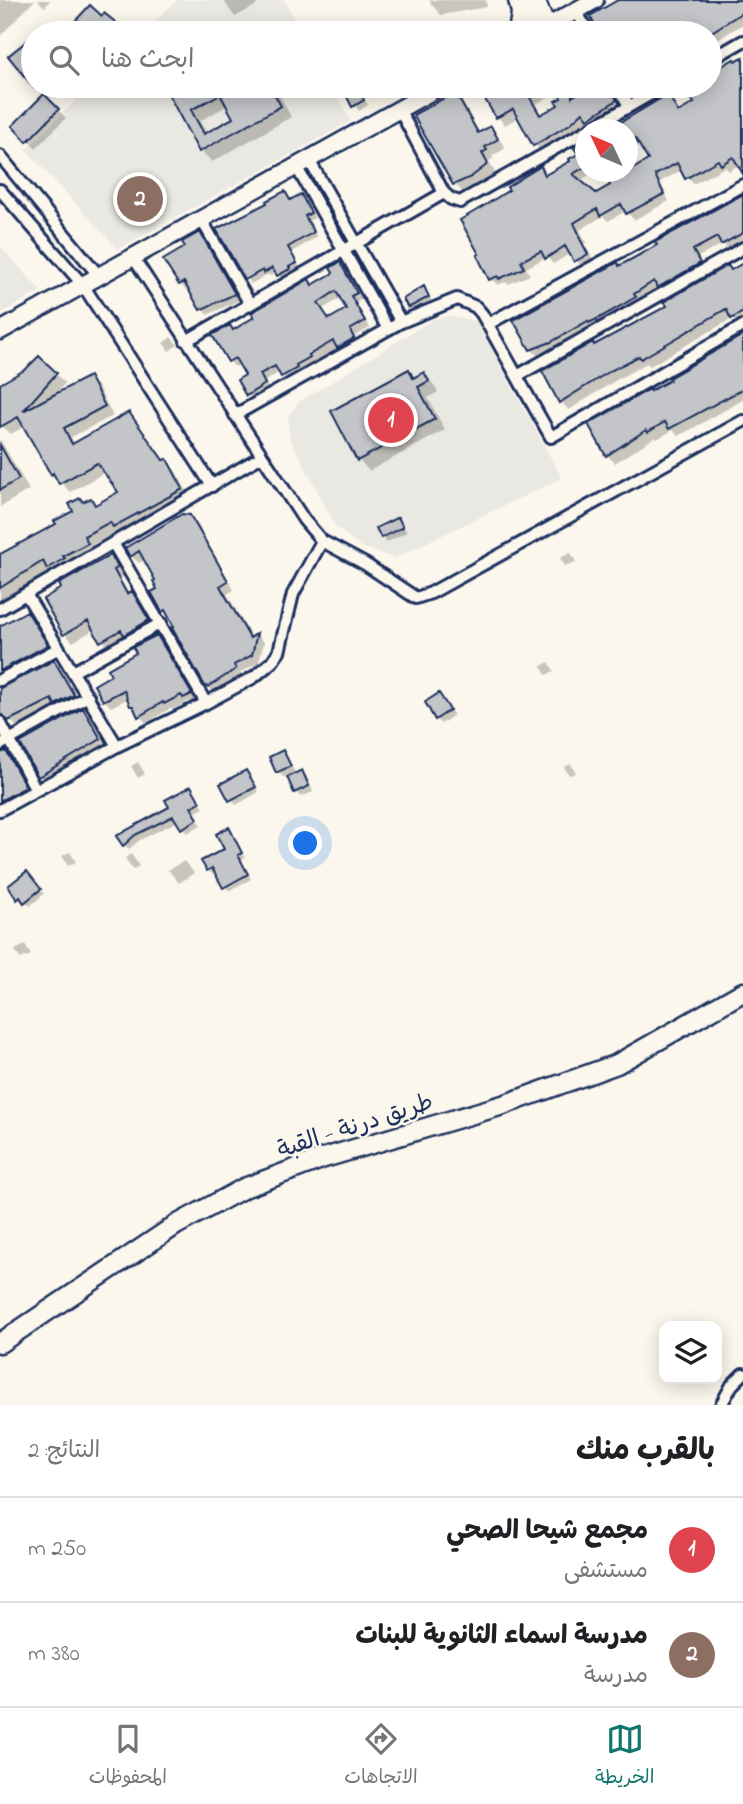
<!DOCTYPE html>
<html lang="ar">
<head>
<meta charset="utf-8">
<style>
  :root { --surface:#fff; --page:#f2f2f2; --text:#202124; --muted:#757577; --line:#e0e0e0; --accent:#0f766e }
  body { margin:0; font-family:"Indie Flower","Playpen Sans Arabic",sans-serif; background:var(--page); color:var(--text); direction:rtl }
  .controls { position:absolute; right:21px; bottom:21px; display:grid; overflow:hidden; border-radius:14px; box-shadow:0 4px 18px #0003 }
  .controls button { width:63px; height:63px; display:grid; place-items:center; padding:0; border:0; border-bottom:2px solid var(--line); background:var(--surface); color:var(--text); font:35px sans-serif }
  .compass { position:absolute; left:575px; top:119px; width:63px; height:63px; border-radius:50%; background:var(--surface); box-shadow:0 4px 18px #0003; rotate:314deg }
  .you { position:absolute; left:306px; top:844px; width:24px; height:24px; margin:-18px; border:5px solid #fff; border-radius:50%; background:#1a73e8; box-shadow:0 0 0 10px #1a73e833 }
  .badge { display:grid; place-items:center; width:46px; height:46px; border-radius:50%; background:var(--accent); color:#fff; font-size:23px; font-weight:700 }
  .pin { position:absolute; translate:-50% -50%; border:4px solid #fff; box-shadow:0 2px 7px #0006 }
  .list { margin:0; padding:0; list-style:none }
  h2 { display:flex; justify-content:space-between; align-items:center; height:91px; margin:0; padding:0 28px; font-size:30px }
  h2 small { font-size:23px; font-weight:400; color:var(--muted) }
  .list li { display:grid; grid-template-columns:46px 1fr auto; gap:21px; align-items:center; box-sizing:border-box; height:105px; padding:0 28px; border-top:2px solid var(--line) }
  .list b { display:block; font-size:26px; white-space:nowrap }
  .list p { margin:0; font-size:23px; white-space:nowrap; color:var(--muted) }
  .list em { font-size:23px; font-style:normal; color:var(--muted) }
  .icon { flex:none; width:38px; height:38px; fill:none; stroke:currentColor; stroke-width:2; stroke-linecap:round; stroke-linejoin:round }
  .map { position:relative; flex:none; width:743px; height:1405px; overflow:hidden; direction:ltr }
  .search { position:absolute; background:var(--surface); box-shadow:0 4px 18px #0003; left:21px; right:21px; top:21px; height:77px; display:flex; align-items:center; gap:18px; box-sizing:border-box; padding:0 24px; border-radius:38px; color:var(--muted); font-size:26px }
  .sheet { height:301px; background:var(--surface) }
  nav { display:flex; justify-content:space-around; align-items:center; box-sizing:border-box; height:98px; border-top:2px solid var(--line); background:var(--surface); font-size:19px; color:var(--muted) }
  nav a { display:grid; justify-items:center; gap:4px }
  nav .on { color:var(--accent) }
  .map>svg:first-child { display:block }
  .built { fill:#eae8e2 }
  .shadow { fill:#0003; fill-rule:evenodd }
  .building { fill:#c3c5c9; stroke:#1b2f5e; stroke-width:2; fill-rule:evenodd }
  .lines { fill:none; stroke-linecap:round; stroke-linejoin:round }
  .street-casing { stroke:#1b2f5e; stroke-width:16 }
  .secondary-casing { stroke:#1b2f5e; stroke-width:21 }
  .primary-casing { stroke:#1b2f5e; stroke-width:23 }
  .street { stroke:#fbf7ec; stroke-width:10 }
  .secondary { stroke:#fbf7ec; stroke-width:16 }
  .primary { stroke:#fbf7ec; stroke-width:18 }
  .labels { text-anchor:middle; stroke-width:5; stroke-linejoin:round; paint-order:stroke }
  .street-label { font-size:24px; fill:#1b2f5e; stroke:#fbf7ec }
</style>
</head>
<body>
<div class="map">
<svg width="743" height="1405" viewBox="0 0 743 1405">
  <rect width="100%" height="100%" fill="#fbf7ec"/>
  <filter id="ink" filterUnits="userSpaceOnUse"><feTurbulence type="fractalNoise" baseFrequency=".0143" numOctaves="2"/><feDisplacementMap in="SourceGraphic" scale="14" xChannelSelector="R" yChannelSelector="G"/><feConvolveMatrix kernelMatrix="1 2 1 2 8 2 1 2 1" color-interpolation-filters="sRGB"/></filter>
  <g filter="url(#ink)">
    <path class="built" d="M177 0H284L303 33H143Z
      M90 86H332L351 121 118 249 26 150Z
      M0 246 41 291 0 314Z
      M448 316 476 321 562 478 394 558 359 546 336 527 289 436 288 415 299 402 434 319Z"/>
    <path class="shadow" d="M0 0H35L0 36Z
      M37 0H50L45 7Z
      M223 0H254L257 5 235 17Z
      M430 0H486L487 7 441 15 431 4Z
      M623 0H743V24L712 43 714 47 710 49V33H601L592 17Z
      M90 7 102 18 105 16 126 33H66Z
      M573 28 579 33H563Z
      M734 61 736 63 743 61V168L740 164 729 171 725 167 693 184 682 170 660 182 669 201 634 220 626 211 608 221 603 216 580 230 586 243 584 244 594 261 582 267 571 253 553 264 547 257 526 268 530 275 508 284 505 282 498 285 491 279 488 206 540 168 548 175 573 161 580 154 577 148 586 143V172H595L579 181 596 195 651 161 641 145 628 152V130L667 96 680 113 696 104 687 89 692 86H710V74Z
      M170 86H275L291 117 212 162 201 151 167 87ZM228 105 235 118 207 134 200 121Z
      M352 86 359 89 368 105 359 111 345 90Z
      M480 86H625L621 87 617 95 623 108 597 125 591 119 578 131 542 153 535 145 519 117 505 125 498 117ZM559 91 564 98 560 105 542 116 536 104Z
      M455 95 463 103 480 133 490 128 506 148 492 156 494 158 489 161 495 173 479 185 463 192 454 184Z
      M44 96 66 118 36 148 14 126Z
      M285 193 291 201 301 196 306 200 315 218 308 221 317 237 292 252 300 268 292 272 293 274 283 280 277 273 270 276 268 274 251 284 218 230 269 204Z
      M743 196V243L729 250 723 244 698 257 705 270 665 293 660 288 558 348 538 356 531 349 620 267Z
      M199 234 205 240 240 300 207 315 189 288 186 290 180 284 187 247Z
      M339 265 345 271 362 299 356 303 370 328 355 336 359 345 344 353 338 348 314 362 315 364 300 372 302 375 289 382 280 372 265 381 270 391 254 401 248 395 247 376 240 364 235 367 229 361 234 331 309 282 314 287 336 274ZM341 298 349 310 330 320 322 309Z
      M743 265V324L741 326 733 318 650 366 647 363 618 379 569 410 561 402 544 372 669 307Z
      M423 289 433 302 414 312 409 307Z
      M171 337 178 345 169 351 163 343Z
      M743 337V400L679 436 673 430 657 439 655 437 615 463 607 455 651 393Z
      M39 358 65 383 53 397 89 378 98 387 113 416 71 437 75 444 129 414 165 462 175 470 191 498 123 535 119 531 92 545 96 552 57 577 51 570 0 601V555L59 525 91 500 97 506 121 492 106 472 70 492 52 473 25 426 11 434 2 426 0 386 16 378Z
      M408 371 416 379 423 374 434 385 438 392 428 398 445 430 369 471 359 460 333 412Z
      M0 439 29 490 0 507Z
      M189 517 198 525 234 590 227 594 252 638 257 635 264 642 259 662 240 673 242 677 214 693 207 685 172 619 164 611 158 581 146 559 139 563 131 556Z
      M398 519 407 532 387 542 382 537Z
      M571 553 576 562 565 566 560 558Z
      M110 557 125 576 120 578 129 594 131 593 139 601 155 628 110 649 95 629 73 642 65 634 45 599Z
      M27 613 34 621 54 653 4 681 0 686V628Z
      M157 637 164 644 198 702 192 705 189 701 172 710 171 708 146 723 131 705 129 698 111 707 104 700 113 676Z
      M54 662 62 669 80 703 59 706 17 727 10 720 0 703V689Z
      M549 662 554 671 546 675 541 666Z
      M83 710 90 717 106 746 46 783 40 776Z
      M451 711 454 715 441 724 437 720Z
      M283 752 296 774 302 772 307 777 313 792 301 797 296 792 288 775 283 777 278 772Z
      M6 753 14 760 32 795 0 812V754Z
      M138 762 145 774 138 778 131 766Z
      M571 764 576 773 569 775 564 767Z
      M246 772 259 792 236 805 222 785Z
      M191 788 204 808 194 813 201 825 187 833 178 821 140 840 129 849 124 845 119 837 171 808Z
      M229 829 233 834 245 858 241 861 251 879 229 891 216 873 213 875 208 870 227 850Z
      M70 852 76 862 68 866 62 856Z
      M131 854 139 866 133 870 125 858Z
      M184 861 194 873 179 883 168 870Z
      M32 878 44 894 30 906 26 902 23 904 10 886Z
      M25 945 31 955 20 959 15 950Z"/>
    <path class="building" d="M618 0H743V12L710 33H599L590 16Z
      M90 5 102 16 104 13 129 33H88L82 28 77 33H64Z
      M33 36V87L8 56Z
      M743 57V174L733 157 721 165 718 160 685 179 677 163 655 175 664 194 626 214 621 204 600 216 597 209 574 223 580 236 579 237 588 254 574 262 565 246 545 259 541 251 521 261 524 268 499 279 498 276 489 280 477 255 479 254 460 220 487 204 509 190 507 187 541 166 545 175 570 161 569 159 578 154 574 148 585 142V167L573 174 596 193 610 185 609 183 648 160 635 138 627 142V130H608L668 94 678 112 694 103 683 86H710V73L734 59 735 61Z
      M164 86H270L281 106 199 152ZM220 94 233 118 204 134 191 110Z
      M348 86H357L364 100 352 107 343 89Z
      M477 86H494L497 91 507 86H547L529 96 540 115 558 105 555 101 561 98 558 92 567 86H572V97L588 86H609L617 100 588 119 583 112 570 124 533 146 513 109 496 118Z
      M455 92 478 133 491 126 498 139 485 147 487 150 482 153 488 164 471 177 453 185 413 115Z
      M44 94 59 109 27 142 12 126Z
      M285 191 290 200 301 194 311 213 305 216 314 232 288 247 297 263 289 267 290 269 277 276 272 268 264 273 263 270 245 280 216 229 267 203 266 201Z
      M743 194V233L721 245 717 237 693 250 700 263 657 288 654 281 634 294 636 297 601 317 589 323 588 321 551 342 530 350 513 320 618 262 619 266 641 254 657 245 655 242Z
      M200 232 235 294 200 310 184 282 179 285 163 260 185 247 182 242Z
      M340 262 357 293 351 296 365 321 350 330 354 338 337 348 333 341 309 355 310 357 296 365 297 368 281 377 275 366 260 374 265 384 246 396 237 380 245 375 235 358 228 362 212 335 230 325 233 330 254 317 251 313 309 279 312 285 333 273 330 268ZM336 291 346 309 329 319 318 303Z
      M743 263V312L731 319 726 309 641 359 639 356 610 371 559 403 542 371 593 342 594 345 667 306 664 302 728 265 731 270Z
      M424 286 429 297 408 308 403 299Z
      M743 335V389L669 429 665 422 648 432 646 430 606 456 588 424 650 389V391L670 380 669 378Z
      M39 356 57 373 23 411 89 376 105 406 64 428 72 444 129 412 163 460 167 459 183 489 113 527 110 522 84 536 88 543 63 556 65 558 47 569 43 561 0 588V554L56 524 54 521 73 511 69 504 80 498 83 502 91 498 95 505 118 492 97 463 59 484 53 473 51 475 18 417 0 427V384L26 369Z
      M409 369 413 378 424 372 429 381 418 387 435 419 357 461 331 411Z
      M0 445 19 479 0 490Z
      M182 514 190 515 214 556 228 581 220 586 250 638 257 633 252 655 234 665 236 669 208 687 205 686 172 628 174 627 165 610 162 612 151 592 157 589 153 581 155 580 139 551 130 557 125 548Z
      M398 517 403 527 381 538 376 528Z
      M111 555 118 567 114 570 127 594 132 591 149 620 124 635 121 630 100 642 88 621 63 635 43 599 61 588 59 584Z
      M27 611 48 645 0 671V626Z
      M157 635 192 694 183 698 181 695 164 704 163 702 138 717 133 706H130L124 690 103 701 94 685 111 675 108 669 136 653 133 647Z
      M54 660 74 695 55 705 52 699 8 721 0 714V688Z
      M439 693 450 710 435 720 425 702Z
      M83 708 101 739 38 777 20 743Z
      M283 750 291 766 276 773 269 757Z
      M6 751 26 787 0 801V753Z
      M246 770 256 787 229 801 220 784Z
      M302 770 309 786 294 793 287 777Z
      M191 786 200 802 191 807 198 819 181 829 173 816 135 835 123 846 116 836 169 807 165 800Z
      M229 827 242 853 238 855 248 874 223 888 212 868 207 871 201 861 224 849 216 834Z
      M27 871 41 889 24 903 20 897 17 900 8 886Z"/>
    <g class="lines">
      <defs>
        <path id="street" d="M576 11 589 33
          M710 60 743 41
          M618 86 629 106
          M399 109 444 193 451 199 460 202 586 131
          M588 130 665 86
          M0 156 99 276
          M309 160 401 322
          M296 166 388 329
          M0 190 83 285 212 486
          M201 219 250 304
          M133 257 304 520 322 541 365 564 416 598 431 593 743 421
          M488 324 743 185
          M186 341 444 193
          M517 376 743 248
          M235 415 401 322 457 299 476 307 482 314 551 437 743 326
          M113 543 206 703
          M26 594 117 746
          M0 609 262 456
          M73 672 161 623
          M0 680 59 648
          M0 722 36 790
          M0 745 88 696
          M0 810 117 746 206 703 254 677 272 662 279 652 293 594 322 541
          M721 1405 732 1385 743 1374"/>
        <path id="secondary" d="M521 0 536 33
          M536 0 547 27
          M517 33 520 13 517 0
          M536 33 595 0
          M0 331 441 86"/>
        <path id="primary" d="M0 1343 176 1225 244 1188 324 1158 503 1105 617 1064 743 992"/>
      </defs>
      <use href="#street" class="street-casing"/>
      <use href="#secondary" class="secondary-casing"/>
      <use href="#primary" class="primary-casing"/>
      <use href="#street" class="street"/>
      <use href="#secondary" class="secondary"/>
      <use href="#primary" class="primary"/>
    </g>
  </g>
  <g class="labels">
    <g class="street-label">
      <text transform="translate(355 1125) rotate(-18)" y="8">طريق درنة - القبة</text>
    </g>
  </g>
</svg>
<div class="controls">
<button><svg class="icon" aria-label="layers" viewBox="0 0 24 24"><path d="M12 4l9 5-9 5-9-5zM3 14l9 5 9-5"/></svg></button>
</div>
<svg class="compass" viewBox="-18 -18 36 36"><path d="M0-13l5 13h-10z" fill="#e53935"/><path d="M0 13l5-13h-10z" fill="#757577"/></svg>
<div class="you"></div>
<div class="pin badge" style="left:391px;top:420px;background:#e0444e">1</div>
<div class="pin badge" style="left:140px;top:199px;background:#8d6e63">2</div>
<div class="search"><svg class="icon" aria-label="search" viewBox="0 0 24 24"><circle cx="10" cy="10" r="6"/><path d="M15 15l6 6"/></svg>ابحث هنا</div>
</div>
<section class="sheet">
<h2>بالقرب منك<small>النتائج: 2</small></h2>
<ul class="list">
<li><span class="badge" style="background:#e0444e">1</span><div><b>مجمع شيحا الصحي</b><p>مستشفى</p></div><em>250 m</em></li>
<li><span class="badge" style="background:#8d6e63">2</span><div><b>مدرسة اسماء الثانوية للبنات</b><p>مدرسة</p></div><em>380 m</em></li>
</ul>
</section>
<nav>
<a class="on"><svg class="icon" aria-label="map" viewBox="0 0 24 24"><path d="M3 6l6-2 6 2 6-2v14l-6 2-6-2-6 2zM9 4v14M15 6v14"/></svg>الخريطة</a>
<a><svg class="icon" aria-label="directions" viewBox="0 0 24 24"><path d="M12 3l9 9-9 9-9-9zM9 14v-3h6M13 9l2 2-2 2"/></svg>الاتجاهات</a>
<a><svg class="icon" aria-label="saved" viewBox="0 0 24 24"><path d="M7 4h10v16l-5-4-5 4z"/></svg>المحفوظات</a>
</nav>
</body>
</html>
